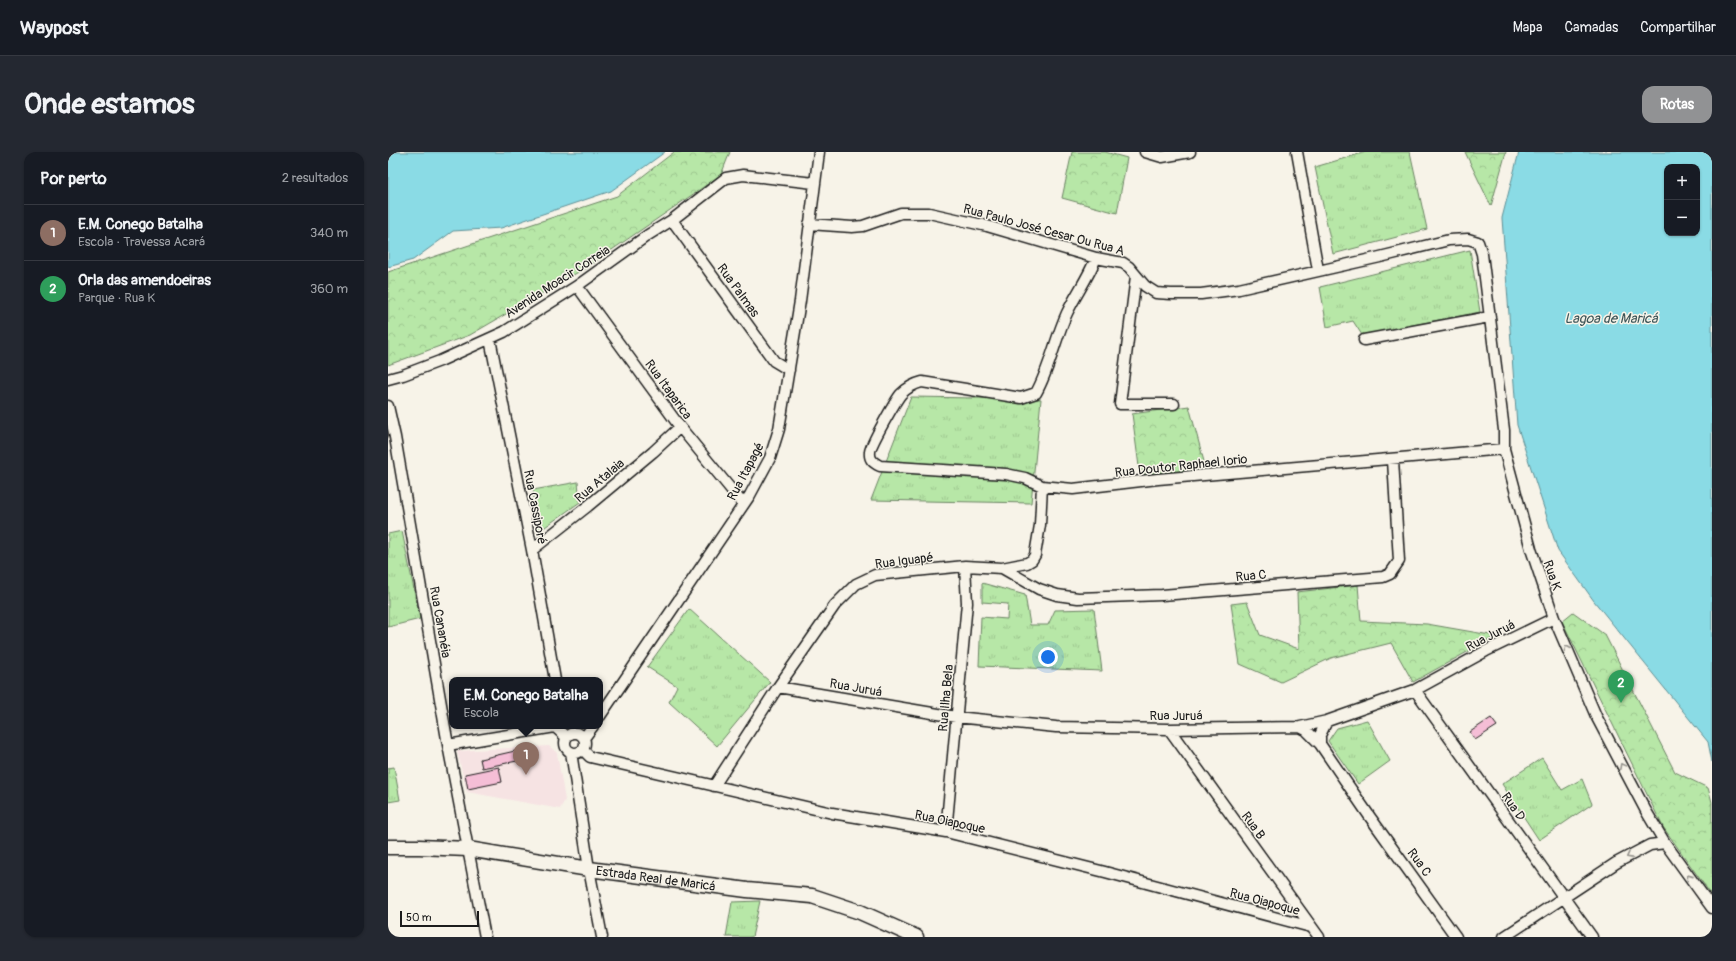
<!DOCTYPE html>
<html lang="pt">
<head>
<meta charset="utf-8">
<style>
  :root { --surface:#171b24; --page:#242831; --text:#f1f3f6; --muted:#9ea1a6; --line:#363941; --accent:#919294 }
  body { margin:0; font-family:Pangolin,sans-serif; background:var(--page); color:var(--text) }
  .controls { position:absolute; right:12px; top:12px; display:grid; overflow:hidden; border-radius:8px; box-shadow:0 1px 3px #0004 }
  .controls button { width:36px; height:36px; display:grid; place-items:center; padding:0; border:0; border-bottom:1px solid var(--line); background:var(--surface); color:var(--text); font:20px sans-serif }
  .scale { position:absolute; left:12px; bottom:10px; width:79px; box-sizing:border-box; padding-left:4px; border:2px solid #1c1c1c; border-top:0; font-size:11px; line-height:14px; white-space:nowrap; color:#1c1c1c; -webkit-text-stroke:3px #f7f3e8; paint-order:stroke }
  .you { position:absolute; left:660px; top:505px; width:14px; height:14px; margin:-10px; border:3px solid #fff; border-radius:50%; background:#1a73e8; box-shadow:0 0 0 6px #1a73e833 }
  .badge { display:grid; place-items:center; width:26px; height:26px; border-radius:50%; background:var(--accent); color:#fff; font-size:13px; font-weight:700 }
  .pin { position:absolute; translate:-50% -33px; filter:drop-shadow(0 1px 2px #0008) }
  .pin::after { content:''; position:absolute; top:21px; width:14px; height:12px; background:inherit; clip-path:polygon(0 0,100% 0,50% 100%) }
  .popup { position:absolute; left:61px; top:525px; width:154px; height:52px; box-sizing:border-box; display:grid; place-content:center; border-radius:8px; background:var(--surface); filter:drop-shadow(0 1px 3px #0005); font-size:13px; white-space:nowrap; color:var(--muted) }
  .popup b { font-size:15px; color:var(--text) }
  .popup::after { content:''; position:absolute; left:50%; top:100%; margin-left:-8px; border:8px solid transparent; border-top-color:var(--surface) }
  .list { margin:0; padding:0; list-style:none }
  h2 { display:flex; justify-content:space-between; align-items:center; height:52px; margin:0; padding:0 16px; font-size:17px }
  h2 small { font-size:13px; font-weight:400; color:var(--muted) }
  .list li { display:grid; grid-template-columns:26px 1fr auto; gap:12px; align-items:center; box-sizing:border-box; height:56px; padding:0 16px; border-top:1px solid var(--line) }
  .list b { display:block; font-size:15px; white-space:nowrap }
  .list p { margin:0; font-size:13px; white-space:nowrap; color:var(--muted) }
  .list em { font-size:13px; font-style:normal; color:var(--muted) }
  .map { position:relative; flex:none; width:1324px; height:785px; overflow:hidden; border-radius:12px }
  header { display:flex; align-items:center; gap:24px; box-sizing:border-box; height:56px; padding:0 20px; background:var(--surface); border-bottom:1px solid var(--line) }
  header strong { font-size:19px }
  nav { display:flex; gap:22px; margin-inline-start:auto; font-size:14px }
  .intro { display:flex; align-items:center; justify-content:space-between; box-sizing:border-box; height:96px; padding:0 24px }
  h1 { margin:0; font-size:28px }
  .button { padding:10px 18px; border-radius:12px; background:var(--accent); color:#fff; font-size:14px; font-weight:700 }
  main { display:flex; gap:24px; padding:0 24px }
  aside { flex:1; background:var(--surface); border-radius:12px; box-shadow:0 1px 3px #0004 }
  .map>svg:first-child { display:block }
  .built { fill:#f6e3e3 }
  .grass { fill:url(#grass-tufts); stroke:#6a8262 }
  .forest { fill:url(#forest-crowns); stroke:#6a8262 }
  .water { fill:#8adbe5; stroke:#5e8f95; fill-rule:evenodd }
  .building { fill:#f5bed6; stroke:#1c1c1c }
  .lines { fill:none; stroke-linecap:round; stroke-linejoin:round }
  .minor-casing { stroke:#1c1c1c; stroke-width:13 }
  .secondary-casing { stroke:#1c1c1c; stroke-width:17 }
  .minor { stroke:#f7f3e8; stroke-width:10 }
  .secondary { stroke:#f7f3e8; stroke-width:14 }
  .oneway { stroke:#94928c }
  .labels { text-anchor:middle; stroke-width:3; stroke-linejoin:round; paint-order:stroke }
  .street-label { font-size:13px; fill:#1c1c1c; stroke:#f7f3e8 }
  .water-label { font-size:14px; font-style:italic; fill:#3d5558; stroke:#f7f3e8 }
</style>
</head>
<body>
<header>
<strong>Waypost</strong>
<nav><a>Mapa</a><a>Camadas</a><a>Compartilhar</a></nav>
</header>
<div class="intro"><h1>Onde estamos</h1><a class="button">Rotas</a></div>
<main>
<aside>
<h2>Por perto<small>2 resultados</small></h2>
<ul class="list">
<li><span class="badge" style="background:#8d6e63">1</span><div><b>E.M. Conego Batalha</b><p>Escola · Travessa Acará</p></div><em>340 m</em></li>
<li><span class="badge" style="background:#2e9e5b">2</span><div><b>Orla das amendoeiras</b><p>Parque · Rua K</p></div><em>360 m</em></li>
</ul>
</aside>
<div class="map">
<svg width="1324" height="785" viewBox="0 0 1324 785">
  <defs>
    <pattern id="grass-tufts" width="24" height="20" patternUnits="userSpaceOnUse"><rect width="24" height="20" fill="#b7e7a7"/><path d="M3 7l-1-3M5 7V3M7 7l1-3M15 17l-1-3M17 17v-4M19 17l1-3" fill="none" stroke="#9dc68f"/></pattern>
    <pattern id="forest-crowns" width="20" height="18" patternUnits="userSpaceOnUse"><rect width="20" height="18" fill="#b7e7a7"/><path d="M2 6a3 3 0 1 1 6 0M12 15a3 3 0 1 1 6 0" fill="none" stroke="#9dc68f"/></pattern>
  </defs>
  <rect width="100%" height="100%" fill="#f7f3e8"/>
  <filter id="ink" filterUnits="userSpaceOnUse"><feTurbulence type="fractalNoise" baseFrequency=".025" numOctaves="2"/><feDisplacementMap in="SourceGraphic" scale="8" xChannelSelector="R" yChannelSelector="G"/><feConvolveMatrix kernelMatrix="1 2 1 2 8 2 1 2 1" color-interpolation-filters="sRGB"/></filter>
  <g filter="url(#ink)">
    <path class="built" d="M161 594 169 601 177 648 172 657 79 640 69 599Z"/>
    <path class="grass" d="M978 0H1022L1039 77 945 102 927 15Z
      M1082 98 1092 160 974 183 965 169 939 175 932 135Z
      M523 245 653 247 643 351 483 348Z
      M190 330 192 350 150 380 145 338Z
      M14 379 32 467 0 475V382Z
      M594 431 637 443 642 473H660L667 458 706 457 714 519 591 514 593 465 619 467 620 452 594 450Z
      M301 457 382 530 329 594 281 550 289 534 259 515Z
      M979 568 1002 609 970 632 940 589 949 576Z
      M1154 606 1174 638 1194 627 1204 652 1151 688 1114 632Z
      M6 615 12 648 0 650V616Z
      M372 749 364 785H338L344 750Z"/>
    <path class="forest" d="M286 0H342L333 23 199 115 82 183 0 213V120L229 44Z
      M684 0H717L739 6 729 61 674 46Z
      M1077 0H1118L1103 54Z
      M801 254 818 317 752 322 744 262Z
      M970 433 973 469 1039 472 1108 484 1025 530 1003 491 943 506 893 530 852 512 843 452 859 450 872 483 911 497 909 440Z
      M1185 460 1217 483 1287 620 1320 636 1324 650V744L1275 675 1174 469Z"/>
    <path class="water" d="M0 0H277L223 39 113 76 65 79 25 108 0 115Z
      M1131 0H1324V610L1320 590 1206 449 1170 399 1129 273 1114 66ZM1279 15H1309V81H1279Z"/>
    <path class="building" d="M1103 566 1109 574 1087 588 1082 580Z
      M127 599 129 609 94 616 92 607Z
      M111 615 114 630 80 637 77 622Z"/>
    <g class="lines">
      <defs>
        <path id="minor" d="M757 0 774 5 802 0
          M909 0 930 118
          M284 68 386 209 401 218
          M421 72 464 75 475 74 513 61H541L599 74 708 106 735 111 741 115 757 134 768 141 783 142H813L851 137 992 105 1061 88 1080 87 1090 90 1094 102 1116 278V297L1143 397 1166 466 1208 564 1258 659 1277 691 1324 756
          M708 106C700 126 688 142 679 161 667 187 662 216 648 241L633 246 534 230C526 232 519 236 513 242 508 248 482 293 482 300 481 308 486 311 492 314L618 322 637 326 654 334 685 337 770 327 1116 297
          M748 124 732 252H786
          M189 134 292 275 355 352
          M102 187 144 398 167 528
          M976 188 1101 165
          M0 227 15 223 52 209 116 180 189 134 260 83 284 68 338 26 355 23 426 31
          M0 254 7 285 60 593 97 785
          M144 398 200 354 265 300 292 275
          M614 416 651 437 669 443 690 446 774 443 995 425 1002 422 1011 409 1005 308
          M390 535 568 565 668 575 781 577 912 575 939 569 1027 538 1098 499 1166 466
          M1027 538 1204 785
          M212 564 362 343 382 306 391 277 412 149 431 0
          M912 575 918 578 932 592 982 665 1068 785
          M781 577 931 785
          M177 591a10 10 0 1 1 20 0a10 10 0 1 1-20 0Z
          M196 586 205 574
          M932 592V583L939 569
          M60 593 167 575 178 585
          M195 598 202 605 444 661 558 680 717 720 923 775
          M183 600 201 717 214 785
          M326 634 390 535 447 453 468 432 487 423 577 414 614 416 639 411 644 408 647 403 652 373 654 334
          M558 680 579 451 577 414
          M1116 785 1228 711 1262 693 1277 691"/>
        <g id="secondary">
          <path id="s1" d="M0 695H31L80 697 201 717 359 738 424 744 472 760 528 785"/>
        </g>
      </defs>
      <use href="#minor" class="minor-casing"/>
      <use href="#secondary" class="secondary-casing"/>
      <use href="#minor" class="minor"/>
      <use href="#secondary" class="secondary"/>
    </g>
    <defs><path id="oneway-chevron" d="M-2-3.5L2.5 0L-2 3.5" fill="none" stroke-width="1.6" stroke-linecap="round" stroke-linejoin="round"/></defs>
    <g class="oneway">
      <use href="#oneway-chevron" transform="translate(1179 496) rotate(-113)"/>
      <use href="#oneway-chevron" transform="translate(1234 614) rotate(-118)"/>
      <use href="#oneway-chevron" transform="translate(1241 704) rotate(152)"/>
      <use href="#oneway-chevron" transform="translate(1301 725) rotate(-125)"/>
    </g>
  </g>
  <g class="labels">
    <g class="street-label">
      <text transform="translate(656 77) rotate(15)" y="5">Rua Paulo José Cesar Ou Rua A</text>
      <text transform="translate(169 129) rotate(-33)" y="5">Avenida Moacir Correia</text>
      <text transform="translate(351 138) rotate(54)" y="5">Rua Palmas</text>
      <text transform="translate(281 237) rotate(54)" y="5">Rua Itaparica</text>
      <text transform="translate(793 313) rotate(-6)" y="5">Rua Doutor Raphael Iorio</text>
      <text transform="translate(357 319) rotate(-62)" y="5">Rua Itapagé</text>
      <text transform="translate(211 328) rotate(-40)" y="5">Rua Atalaia</text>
      <text transform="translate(148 355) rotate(79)" y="5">Rua Cassiporé</text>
      <text transform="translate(516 408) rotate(-7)" y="5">Rua Iguapé</text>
      <text transform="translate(863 423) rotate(-5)" y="5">Rua C</text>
      <text transform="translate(1165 423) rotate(71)" y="5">Rua K</text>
      <text transform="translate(53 470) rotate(80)" y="5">Rua Cananéia</text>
      <text transform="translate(1102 483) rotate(-27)" y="5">Rua Juruá</text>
      <text transform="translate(468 535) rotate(10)" y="5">Rua Juruá</text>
      <text transform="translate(557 546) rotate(-85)" y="5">Rua Ilha Bela</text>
      <text x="788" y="568">Rua Juruá</text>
      <text transform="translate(1126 654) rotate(55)" y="5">Rua D</text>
      <text transform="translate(562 669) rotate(12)" y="5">Rua Oiapoque</text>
      <text transform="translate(866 673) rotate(54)" y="5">Rua B</text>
      <text transform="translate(1032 710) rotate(54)" y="5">Rua C</text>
      <text dy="5" stroke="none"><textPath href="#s1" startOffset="270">Estrada Real de Maricá</textPath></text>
      <text transform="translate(877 749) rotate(15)" y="5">Rua Oiapoque</text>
    </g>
    <g class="water-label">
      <text x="1223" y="171">Lagoa de Maricá</text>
    </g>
  </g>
</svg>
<div class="controls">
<button>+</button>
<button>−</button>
</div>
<div class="scale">50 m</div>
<div class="you"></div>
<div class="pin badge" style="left:138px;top:623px;background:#8d6e63">1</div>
<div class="popup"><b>E.M. Conego Batalha</b>Escola</div>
<div class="pin badge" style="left:1233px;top:551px;background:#2e9e5b">2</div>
</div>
</main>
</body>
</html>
